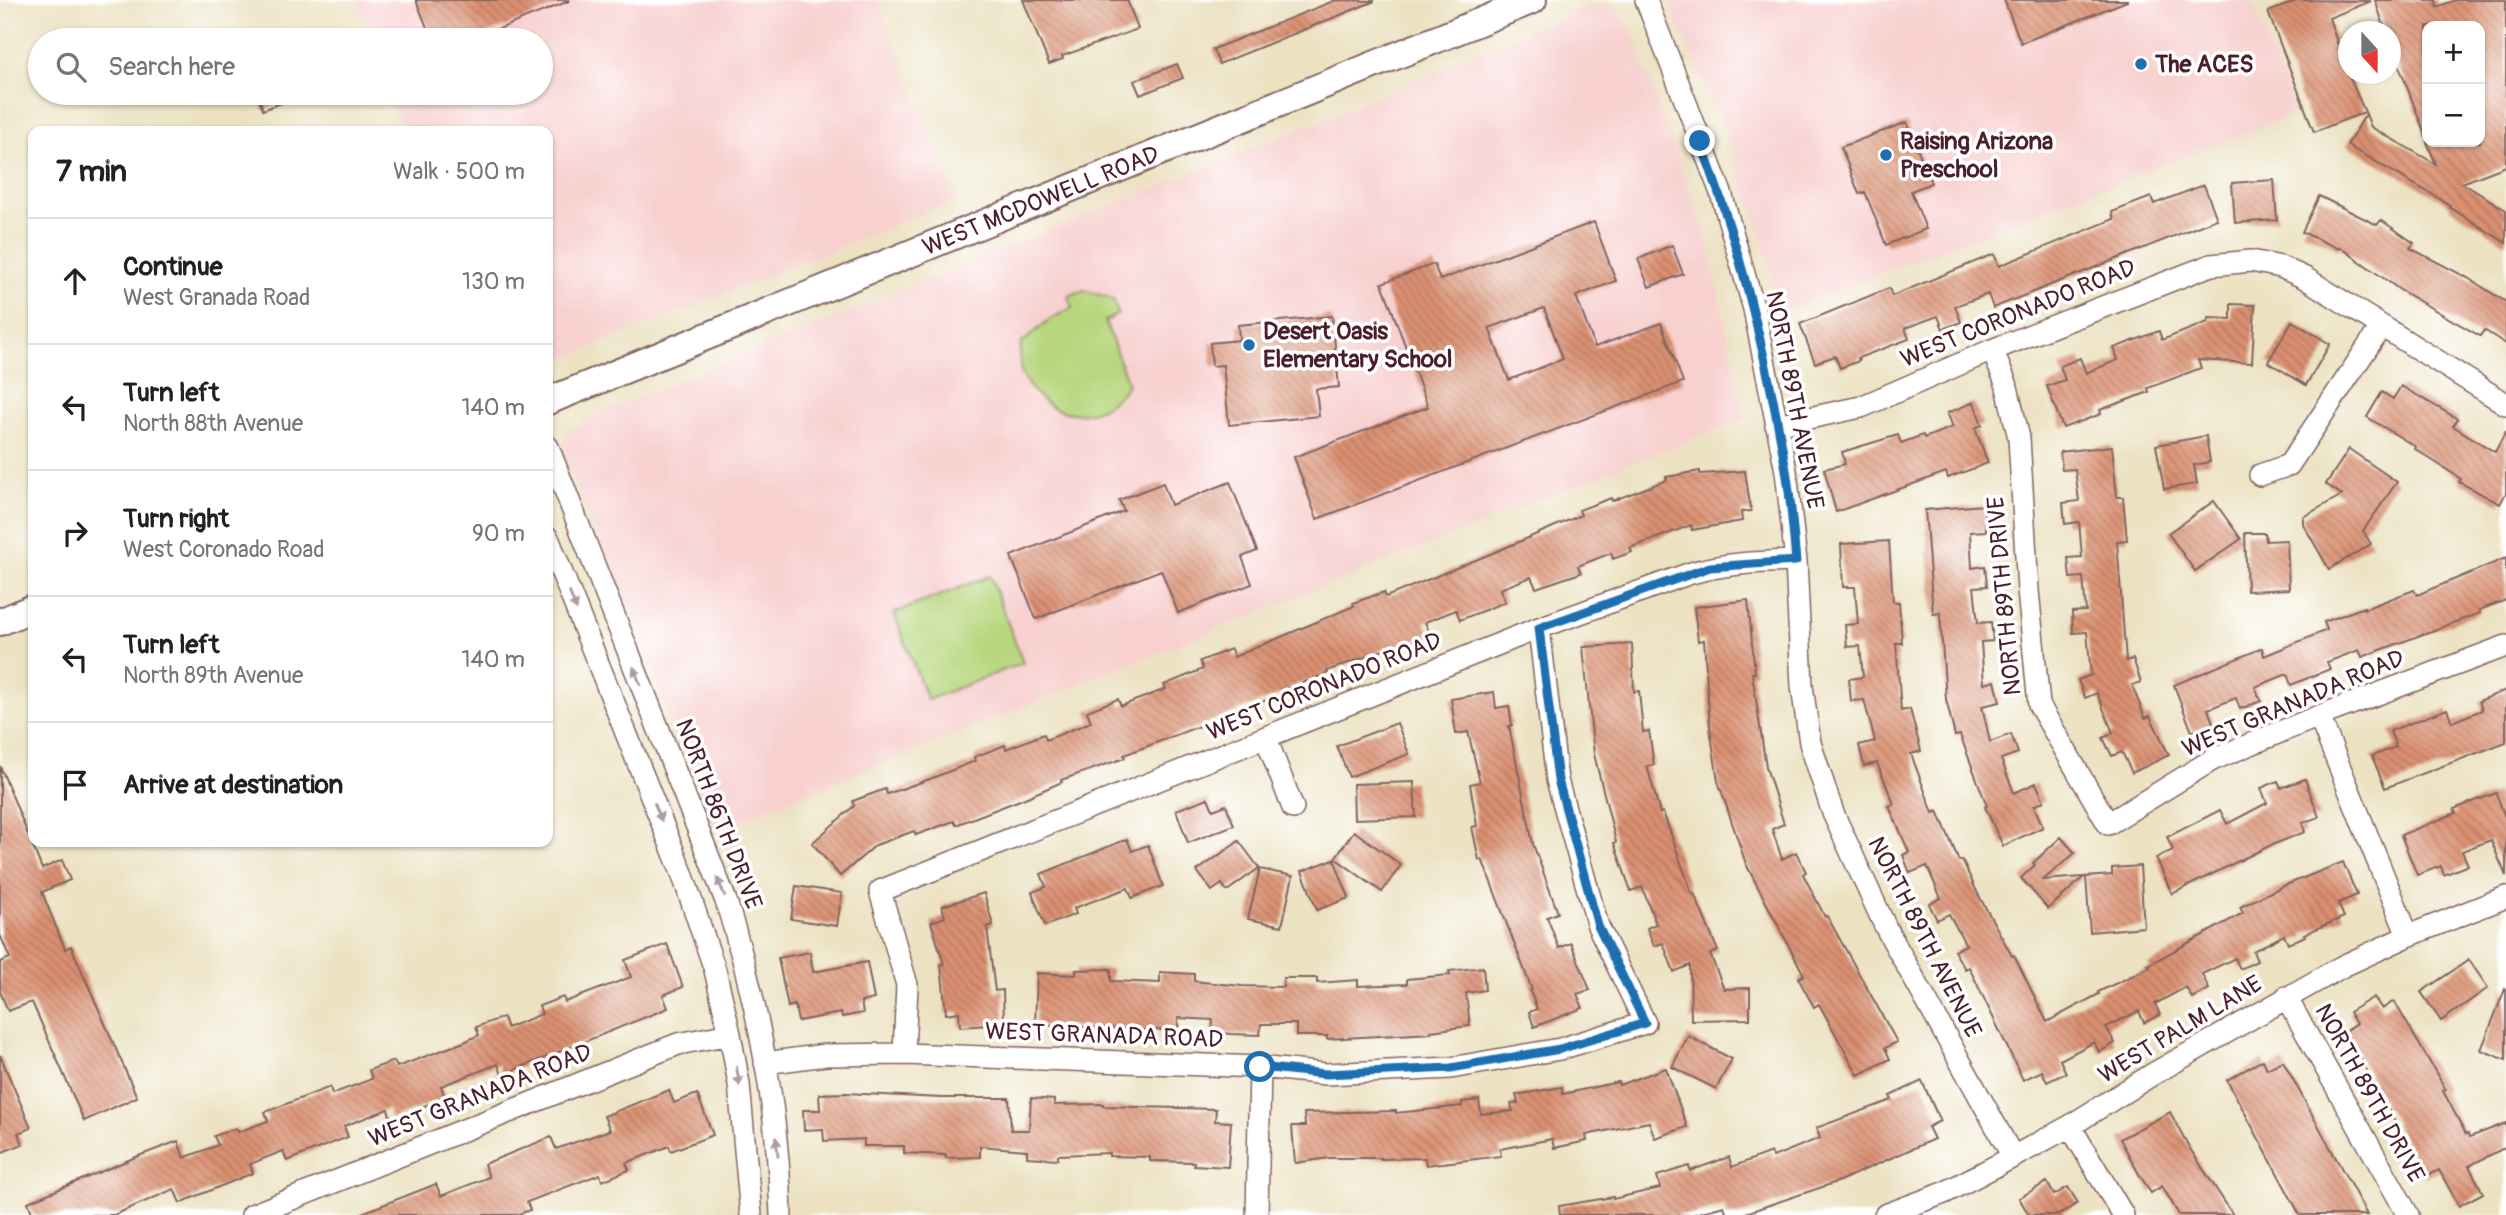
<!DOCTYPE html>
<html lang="en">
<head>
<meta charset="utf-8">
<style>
  :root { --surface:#fff; --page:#f2f2f2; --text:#202124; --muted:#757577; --line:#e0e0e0 }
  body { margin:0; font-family:Pangolin,sans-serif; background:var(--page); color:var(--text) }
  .controls { position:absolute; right:21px; top:21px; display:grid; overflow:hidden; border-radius:14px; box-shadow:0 2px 5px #0004 }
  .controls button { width:63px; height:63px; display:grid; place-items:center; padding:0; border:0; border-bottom:2px solid var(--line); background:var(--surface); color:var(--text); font:35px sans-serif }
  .compass { position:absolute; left:2338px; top:21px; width:63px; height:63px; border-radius:50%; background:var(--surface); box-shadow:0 2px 5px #0004; rotate:159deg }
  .stop { position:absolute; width:21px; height:21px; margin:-16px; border:5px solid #1f6fb2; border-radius:50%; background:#fff }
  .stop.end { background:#1f6fb2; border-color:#fff; box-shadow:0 2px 7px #0008 }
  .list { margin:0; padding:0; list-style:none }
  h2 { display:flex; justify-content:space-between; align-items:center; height:91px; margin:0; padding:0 28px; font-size:30px }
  h2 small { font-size:23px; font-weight:400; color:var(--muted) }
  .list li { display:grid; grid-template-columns:46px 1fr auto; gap:21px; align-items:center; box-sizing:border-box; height:126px; padding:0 28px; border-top:2px solid var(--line) }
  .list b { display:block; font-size:26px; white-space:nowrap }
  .list p { margin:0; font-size:23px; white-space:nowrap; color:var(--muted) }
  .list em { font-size:23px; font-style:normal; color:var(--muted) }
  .icon { flex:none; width:38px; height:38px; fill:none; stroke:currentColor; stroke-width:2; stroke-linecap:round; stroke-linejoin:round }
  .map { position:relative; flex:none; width:2506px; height:1215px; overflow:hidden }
  .search { position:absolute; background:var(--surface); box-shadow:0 2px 5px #0004; left:28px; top:28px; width:525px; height:77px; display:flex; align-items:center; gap:18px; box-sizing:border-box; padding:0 24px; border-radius:38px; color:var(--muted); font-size:26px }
  .panel { position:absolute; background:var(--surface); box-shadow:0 2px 5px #0004; left:28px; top:126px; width:525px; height:721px; border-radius:14px }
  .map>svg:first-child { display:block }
  .built { fill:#f7d0cf }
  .green { fill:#b7d77e; stroke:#807b54; stroke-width:2 }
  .building { fill:url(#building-back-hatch); fill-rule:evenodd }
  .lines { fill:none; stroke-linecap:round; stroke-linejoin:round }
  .minor-casing { stroke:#836360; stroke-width:24 }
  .major-casing { stroke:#836360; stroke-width:30 }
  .minor { stroke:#fff; stroke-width:21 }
  .major { stroke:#fff; stroke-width:26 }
  .oneway { fill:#ae9aa0 }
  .route { stroke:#1f6fb2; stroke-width:9 }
  .poi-dot { fill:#1f6fb2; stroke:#fff; stroke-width:2.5 }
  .labels { text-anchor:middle; stroke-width:7; stroke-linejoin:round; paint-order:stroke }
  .poi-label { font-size:24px; font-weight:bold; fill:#4a1f2b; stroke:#fff; text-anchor:start }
  .street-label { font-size:24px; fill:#4a1f2b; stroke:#fff }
</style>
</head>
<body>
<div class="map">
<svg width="2506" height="1215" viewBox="0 0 2506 1215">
  <defs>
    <pattern id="building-back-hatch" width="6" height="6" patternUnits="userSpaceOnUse" patternTransform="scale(1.75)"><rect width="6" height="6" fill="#da9071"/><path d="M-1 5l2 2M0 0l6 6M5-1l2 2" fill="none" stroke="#b3755d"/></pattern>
  </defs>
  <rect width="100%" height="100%" fill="#fff"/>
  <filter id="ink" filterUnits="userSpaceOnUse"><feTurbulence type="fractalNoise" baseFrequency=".0143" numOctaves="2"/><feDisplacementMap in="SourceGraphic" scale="14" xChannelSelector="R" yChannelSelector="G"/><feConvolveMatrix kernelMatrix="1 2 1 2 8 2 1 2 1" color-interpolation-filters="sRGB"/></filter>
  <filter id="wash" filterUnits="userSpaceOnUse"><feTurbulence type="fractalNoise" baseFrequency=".00686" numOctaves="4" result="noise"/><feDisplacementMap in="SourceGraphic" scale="28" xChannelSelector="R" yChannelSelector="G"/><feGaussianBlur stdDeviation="1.57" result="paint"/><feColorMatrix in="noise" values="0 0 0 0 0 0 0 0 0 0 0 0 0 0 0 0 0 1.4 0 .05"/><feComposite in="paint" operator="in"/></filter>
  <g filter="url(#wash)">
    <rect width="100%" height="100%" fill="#ece2c2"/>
    <path class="built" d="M356 0H877L956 200 548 365V131H403L388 93H541V40H372Z
      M1670 0H2252L2296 113 1782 312 1762 238 1725 130 1673 14Z
      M1592 5 1608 6 1620 12 1630 27 1638 49 1707 237 1745 418 716 830 566 460 563 440 568 432 587 418 1319 121Z"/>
    <path class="green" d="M1084 290 1113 299 1118 314 1105 321 1128 384C1105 418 1065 424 1036 394 1029 387 1021 376 1020 366 1019 359 1021 351 1021 344L1050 319 1072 308 1068 296Z
      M990 576 1023 663 927 700 894 613Z"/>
    <g id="blocks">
      <path class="building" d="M416 0H569V1L471 40H432Z
        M1023 0H1127L1138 29 1062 56 1063 59 1049 64Z
        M1336 0 1375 1 1219 64 1213 49Z
        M2004 0H2127V1L2021 43Z
        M2299 0 2371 1 2329 18 2348 74 2365 112 2314 132 2268 12Z
        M2375 0H2436L2437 7 2455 0H2506V166L2462 183 2506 210V243L2449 207 2450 205 2347 145 2366 114 2371 127 2436 164 2427 142H2480V26H2427L2426 137 2390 42V32H2386Z
        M1177 64 1183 78 1140 95 1134 81Z
        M257 93H305V94L263 110Z
        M1907 122 1931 183 1911 191 1926 229 1886 245 1865 192 1859 194 1841 147Z
        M2274 180 2277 220 2235 223 2232 183Z
        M2204 185 2217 219 1993 308 1988 294 1955 306 1961 322 1943 329 1938 316 1905 328 1909 339 1858 358 1859 361 1840 368 1835 356 1815 363 1800 324 1889 288 1892 296 1994 254 1999 266 2114 219 2112 212 2151 197 2154 204Z
        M2319 196 2377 225 2381 220 2414 243 2410 248 2468 278 2506 302V344L2484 330 2480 336 2400 290 2340 247 2339 249 2302 232Z
        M1594 222 1616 281 1576 296 1595 347 1661 323 1683 382 1317 519 1294 457 1428 407 1382 283 1434 264 1440 280ZM1544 308 1563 359 1509 380 1489 328Z
        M1672 245 1683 274 1649 287 1638 259Z
        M2231 304 2255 305 2252 363 2198 360 2201 368 2148 388 2149 392 2100 410 2101 414 2063 428 2047 386 2065 380 2060 366 2080 358 2086 373 2118 360 2114 348 2159 331 2162 340 2208 322 2209 318 2231 319Z
        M1332 316 1339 387 1316 389 1319 416 1229 425 1223 365 1212 366 1210 343 1239 340 1238 325Z
        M2292 321 2330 344 2306 385 2268 362Z
        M2401 386 2458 419 2453 426 2495 452 2506 431V493L2500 504 2459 482 2461 479 2415 449 2416 447 2367 417 2382 392 2393 399Z
        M1974 402 1982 425 1975 428 1988 463 1948 478 1946 472 1836 512 1824 469 1845 464 1842 452 1898 435 1901 443 1923 435 1924 438 1953 427 1947 413Z
        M2206 436 2210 462 2194 465 2197 484 2164 489 2156 445Z
        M2112 446 2117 497H2123L2127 540 2117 541 2126 661 2133 659 2141 682 2132 685 2145 718 2150 716 2169 755 2132 773 2122 752 2112 756 2103 738 2113 733 2097 693 2085 698 2078 680 2091 675 2087 632 2073 633 2072 612 2086 611 2083 577 2070 578 2068 558 2082 557 2079 522 2065 524 2063 503 2079 501 2075 469 2062 470 2060 452Z
        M2349 449 2397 482 2363 531 2371 544 2329 569 2303 524V517L2342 495 2326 484Z
        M1700 471V474L1745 471 1751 511 1741 512 1742 521 1692 530 1691 525 1630 548 1632 552 1613 559 1611 553 1578 566 1581 573 1536 588 1531 577 1500 589 1505 602 1460 620 1456 610 1425 622 1430 634 1404 645 1387 651 1386 649 1327 671 1328 673 1289 688 1290 691 1124 755 1125 758 1061 780 1062 782 1025 798 956 825 954 821 916 835 914 831 876 845 840 876 812 843 854 806 853 801 885 789 887 794 930 779 975 761 974 757 1005 745 1006 749 1044 734 1046 740 1091 722 1087 711 1118 699 1121 706 1166 689 1164 685 1203 669 1200 661 1231 649 1234 657 1354 606 1353 603 1384 592 1386 597 1507 547 1581 515 1579 510 1611 498 1612 501 1667 480 1666 477Z
        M1230 482 1257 551 1242 557 1252 584 1178 613 1161 570 1036 619 1011 556 1124 511 1119 500 1163 483 1171 505Z
        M2214 501 2241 539 2195 571 2168 533Z
        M1984 505 1986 531 1970 532 1972 568 1985 566 1987 586 1974 587 1978 623 1991 622 1993 641 1981 642 1984 684 1995 681 2000 702 1982 706 1990 742 2011 734 2018 753 2001 759 2014 793 2036 783 2044 801 2034 806 2043 827 2003 846 1985 807 1987 806 1960 735 1955 736 1946 699 1940 613 1933 614 1925 510Z
        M2245 533H2265L2266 541 2287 540 2289 589 2247 591Z
        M1889 541 1893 602H1899L1902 643H1896L1901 711 1910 709 1921 751 1911 754 1933 813 1938 811 1959 861 1962 860 1978 894 2012 956 2014 955 2047 1022 2099 994 2098 992 2150 967 2148 965 2243 913 2240 907 2281 887 2343 862 2357 895 2338 903 2344 917 2304 934 2305 936 2288 944 2284 935 2253 951 2257 961 2240 969 2235 958 2202 974 2209 989 2192 998 2186 987 2155 1004 2160 1015 2144 1023 2139 1011 2106 1027 2115 1043 2099 1052 2094 1042 2060 1060 2066 1073 2047 1082 2042 1071 2023 1080 1969 967 1965 969 1954 951 1966 945 1949 914 1937 920 1929 904 1941 898 1927 866 1910 873 1903 855 1909 852 1889 806 1894 804 1877 763 1864 766 1859 745 1875 741 1864 700 1851 701 1849 679 1863 677 1860 646 1847 647 1845 625 1858 624 1855 587H1843L1841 544Z
        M2506 558V600L2479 610 2480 613 2362 657 2359 650 2327 662 2330 669 2291 685 2287 674 2255 687 2261 701 2240 709 2236 698 2208 709 2213 723 2192 732 2174 685 2262 648 2264 656 2327 630 2324 622 2364 607V609L2414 590 2417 595Z
        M1748 600 1755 673H1752L1766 767 1784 824 1772 829 1782 859 1796 852 1806 872 1803 874 1825 917 1827 916 1897 1042 1885 1048 1890 1059 1858 1075 1819 1004 1814 1007 1798 978 1804 975 1746 864 1718 781 1710 728 1704 640 1698 641 1694 607Z
        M1632 644 1634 692 1639 691 1643 732 1649 731 1654 765 1647 766 1660 813 1663 812 1692 894 1694 893 1718 951 1710 954 1724 989 1750 988V1019L1691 1020 1690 965 1674 972 1663 943 1654 946 1647 928 1656 924 1642 887 1631 891 1614 843 1616 842 1594 754 1583 647Z
        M2506 690V742L2385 788 2372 756 2396 747 2390 731 2447 709 2452 722 2482 710 2479 701Z
        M1494 692 1496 708 1509 706 1512 725 1509 726 1533 844 1558 913 1547 917 1559 948 1571 943 1590 990 1577 994 1583 1008 1534 1027 1529 1012 1537 1009 1530 991 1532 990 1482 859 1479 860 1472 827 1477 826 1470 784 1480 782 1468 732 1456 734 1451 699Z
        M1397 723 1409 754 1349 777 1337 746Z
        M0 766 42 869 62 860 70 880 42 892 65 949 71 946 137 1097 84 1121 32 1002 8 1011 0 992V962L10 958 0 935Z
        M2305 779 2319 817 2302 823 2305 832 2269 846 2172 894 2156 858 2173 850 2167 837 2220 810 2227 824 2267 803 2261 788 2278 781 2281 788Z
        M1414 782 1416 817 1354 819 1353 784Z
        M2496 793 2506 820V876L2491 840 2462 851 2468 865 2444 875 2441 866 2417 875 2401 835 2456 813 2454 809Z
        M1208 798 1213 810 1226 805 1234 825 1188 843 1176 810Z
        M1354 831 1401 865 1382 892 1335 858Z
        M2061 837 2075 853 2043 880 2084 877 2048 909 2021 878 2035 865 2033 863Z
        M1127 839 1132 851 1148 845 1163 886 1132 898 1128 888 1074 908 1076 914 1045 926 1032 892 1046 887 1041 874Z
        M1239 841 1259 868 1227 891 1222 884 1212 891 1197 871Z
        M1334 859 1349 898 1317 910 1302 871Z
        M2140 866 2144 927 2090 932 2086 877 2112 875V868Z
        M1260 869 1293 876 1282 926 1248 919Z
        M796 886 842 893 837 926 791 919Z
        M984 893 993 925 987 927 995 991 1003 990 1004 1024 960 1027 959 1012 946 1014 941 964H944L931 922 945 917 942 906Z
        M667 944 683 987 663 995 668 1008 502 1075 498 1064 441 1086 445 1098 391 1119 388 1109 344 1126 348 1137 287 1161 283 1151 250 1164 253 1173 180 1203 174 1189 114 1215H33L28 1202 136 1157 178 1141 184 1158 218 1145 214 1136 236 1128 238 1132 268 1121 265 1112 330 1087 332 1094 372 1079 369 1070 394 1061 397 1067 464 1042 479 1035 476 1027 503 1017 507 1028 542 1014 539 1006 563 997 565 1002 631 977 625 960Z
        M810 952 813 972 867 962 874 999 861 1002 863 1013 842 1017 841 1013 798 1021 795 1005 788 1007 778 958Z
        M2469 960 2488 988 2441 1021 2421 992Z
        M1483 967 1485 990 1466 993 1470 1026 1431 1031V1033L1327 1039V1036H1296V1024H1261L1260 1035 1231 1034 1212 1032 1213 1020 1178 1018V1031L1035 1025 1037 973 1076 975V970L1111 969V981L1160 983V972L1194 974V981L1242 986 1283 987V978H1317V983L1358 980V986L1407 984V979L1450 975 1449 971Z
        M2505 989 2506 990V1060L2481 1050Z
        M2374 997 2382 1009 2394 1001 2446 1090 2443 1091 2466 1134 2468 1133 2470 1137 2506 1123V1147L2469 1166 2483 1193 2459 1206 2439 1170 2425 1177 2345 1031 2356 1024 2349 1012Z
        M1688 1036 1732 1059 1716 1089 1672 1067Z
        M0 1055 31 1128 18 1133 23 1144 0 1153Z
        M2263 1060 2267 1069 2283 1061 2367 1215H2300L2227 1080Z
        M1666 1068 1687 1127 1655 1138 1649 1122 1586 1135 1587 1141 1554 1148 1552 1139 1500 1149 1501 1156 1460 1161 1426 1165 1425 1158 1381 1159V1158H1329L1295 1163 1292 1126H1305L1304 1113 1396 1111V1113L1462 1106V1102L1479 1100 1481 1114 1513 1111 1511 1104 1518 1103 1516 1095 1562 1087 1563 1094 1618 1082 1619 1085Z
        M1922 1081 1940 1121 1928 1127 1934 1139 1837 1182 1740 1215H1727L1724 1206 1691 1215H1560L1559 1206 1613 1197V1199L1660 1188 1657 1176 1689 1166 1690 1171 1729 1157 1732 1167 1771 1152 1773 1157 1820 1138 1816 1128 1892 1100 1890 1096Z
        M669 1090 674 1103 697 1094 713 1135 671 1151 669 1146 626 1163 629 1170 602 1181 600 1174 527 1202 530 1210 517 1215H363L362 1213 436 1184 441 1196 489 1177 484 1164 551 1137 556 1149 610 1130 604 1116Z
        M845 1093 941 1098H1009L1011 1130H1029L1031 1098 1054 1100V1105L1103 1104V1106L1216 1109 1215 1121 1231 1122 1228 1167 1194 1165V1162L1150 1161V1157L1109 1156V1153L1058 1155V1159L1027 1157V1150L980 1146V1157L946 1158V1155L904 1153V1146H864V1139L824 1141 823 1129 804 1130 803 1110H820L819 1094Z
        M2170 1112 2189 1147 2233 1215H2179L2162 1186 2151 1193 2139 1174 2120 1139Z
        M2047 1182 2054 1195 2068 1187 2078 1203 2058 1215H2029L2019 1198Z"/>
    </g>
  </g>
  <g filter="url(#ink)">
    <use href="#blocks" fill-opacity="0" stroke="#836360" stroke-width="2"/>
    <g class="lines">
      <defs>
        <path id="minor" d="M1646 0 1721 193 1754 309 1786 471 1796 561 1802 686 1810 743 1833 813 1886 928 2013 1157
          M1992 350 2006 383 2019 438 2028 590 2039 705 2108 824 2212 760 2319 716 2506 646
          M1776 425 1861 407 1992 350 2211 265 2251 261 2281 267 2305 278 2506 404
          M548 447 726 901C758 1003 778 1108 781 1215
          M2260 475 2289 465 2381 327
          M548 538 682 873 715 970 730 1034 739 1084 751 1215
          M2319 716 2408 936
          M1266 738 1293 808
          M2286 997 2408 1215
          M904 1054 907 985 880 891 1539 628 1688 574C1723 563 1759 562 1796 561
          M765 1063 825 1055 904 1054 1260 1067 1326 1074 1451 1068 1560 1049 1645 1023 1598 926 1557 780 1539 628
          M2070 1126 2123 1215
          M252 1215 678 1044 730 1034
          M1257 1215 1260 1067
          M1885 1215 1944 1193 2013 1157 2070 1126 2153 1074 2343 966 2408 936 2506 897"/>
        <g id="major">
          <path id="s1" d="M548 401 1533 0"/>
          <path d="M0 622 33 608"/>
        </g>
      </defs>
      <use href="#minor" class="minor-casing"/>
      <use href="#major" class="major-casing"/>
      <use href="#minor" class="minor"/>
      <use href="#major" class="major"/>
    </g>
    <defs><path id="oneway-solid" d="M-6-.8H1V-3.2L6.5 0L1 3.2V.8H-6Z" transform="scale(1.75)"/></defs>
    <g class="oneway">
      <use href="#oneway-solid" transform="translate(573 601) rotate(68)"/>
      <use href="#oneway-solid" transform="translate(637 676) rotate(-112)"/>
      <use href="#oneway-solid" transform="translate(658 812) rotate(68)"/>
      <use href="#oneway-solid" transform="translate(721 887) rotate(-112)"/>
      <use href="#oneway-solid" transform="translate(738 1076) rotate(81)"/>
      <use href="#oneway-solid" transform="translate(777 1147) rotate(-96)"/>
    </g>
  </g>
  <g class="lines" filter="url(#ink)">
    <path class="route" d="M1260 1067 1326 1074 1451 1068 1560 1049 1645 1023 1598 926 1558 780 1539 628 1710 567 1796 561C1793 531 1791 500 1786 470 1767 358 1741 247 1700 141"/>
  </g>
  <g class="poi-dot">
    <circle cx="2141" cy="64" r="7"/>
    <circle cx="1886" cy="155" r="7"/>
    <circle cx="1249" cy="345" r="7"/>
  </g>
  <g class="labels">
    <g class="poi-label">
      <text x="2155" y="72">The ACES</text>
      <text x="1900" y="149">Raising Arizona<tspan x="1900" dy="28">Preschool</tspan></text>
      <text x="1263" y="339">Desert Oasis<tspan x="1263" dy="28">Elementary School</tspan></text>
    </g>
    <g class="street-label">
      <text dy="8" stroke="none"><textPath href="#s1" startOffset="532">WEST MCDOWELL ROAD</textPath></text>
      <text transform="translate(2018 313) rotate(-22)" y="8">WEST CORONADO ROAD</text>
      <text transform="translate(1795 400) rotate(79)" y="8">NORTH 89TH AVENUE</text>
      <text transform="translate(2004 596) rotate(-95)" y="8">NORTH 89TH DRIVE</text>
      <text transform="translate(1324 686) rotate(-22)" y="8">WEST CORONADO ROAD</text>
      <text transform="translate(2293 703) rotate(-23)" y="8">WEST GRANADA ROAD</text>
      <text transform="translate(719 814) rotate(69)" y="8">NORTH 86TH DRIVE</text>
      <text transform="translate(1925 937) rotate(63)" y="8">NORTH 89TH AVENUE</text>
      <text transform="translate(2180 1029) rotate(-31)" y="8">WEST PALM LANE</text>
      <text transform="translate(1104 1035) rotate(2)" y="8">WEST GRANADA ROAD</text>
      <text transform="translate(2370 1093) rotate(61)" y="8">NORTH 89TH DRIVE</text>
      <text transform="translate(480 1095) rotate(-22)" y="8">WEST GRANADA ROAD</text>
    </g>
  </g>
</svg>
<div class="controls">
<button>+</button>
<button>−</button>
</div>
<svg class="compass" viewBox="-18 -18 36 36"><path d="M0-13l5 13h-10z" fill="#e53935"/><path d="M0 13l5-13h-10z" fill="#757577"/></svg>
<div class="stop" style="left:1260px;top:1067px"></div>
<div class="stop end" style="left:1700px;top:141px"></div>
<div class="search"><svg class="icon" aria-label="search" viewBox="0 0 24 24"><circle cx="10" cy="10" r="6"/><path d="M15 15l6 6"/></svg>Search here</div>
<section class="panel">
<h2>7 min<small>Walk · 500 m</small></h2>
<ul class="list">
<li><svg class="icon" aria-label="ahead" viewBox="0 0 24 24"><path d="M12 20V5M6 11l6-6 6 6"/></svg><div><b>Continue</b><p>West Granada Road</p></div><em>130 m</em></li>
<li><svg class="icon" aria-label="left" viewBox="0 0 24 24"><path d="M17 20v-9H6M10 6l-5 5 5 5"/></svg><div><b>Turn left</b><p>North 88th Avenue</p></div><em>140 m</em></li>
<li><svg class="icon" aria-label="right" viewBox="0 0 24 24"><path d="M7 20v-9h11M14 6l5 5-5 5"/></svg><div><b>Turn right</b><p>West Coronado Road</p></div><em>90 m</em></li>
<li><svg class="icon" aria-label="left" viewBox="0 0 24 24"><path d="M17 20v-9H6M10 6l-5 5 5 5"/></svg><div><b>Turn left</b><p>North 89th Avenue</p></div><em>140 m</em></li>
<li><svg class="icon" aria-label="arrive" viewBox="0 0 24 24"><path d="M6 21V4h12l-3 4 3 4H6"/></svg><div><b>Arrive at destination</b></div></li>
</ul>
</section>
</div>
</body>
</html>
